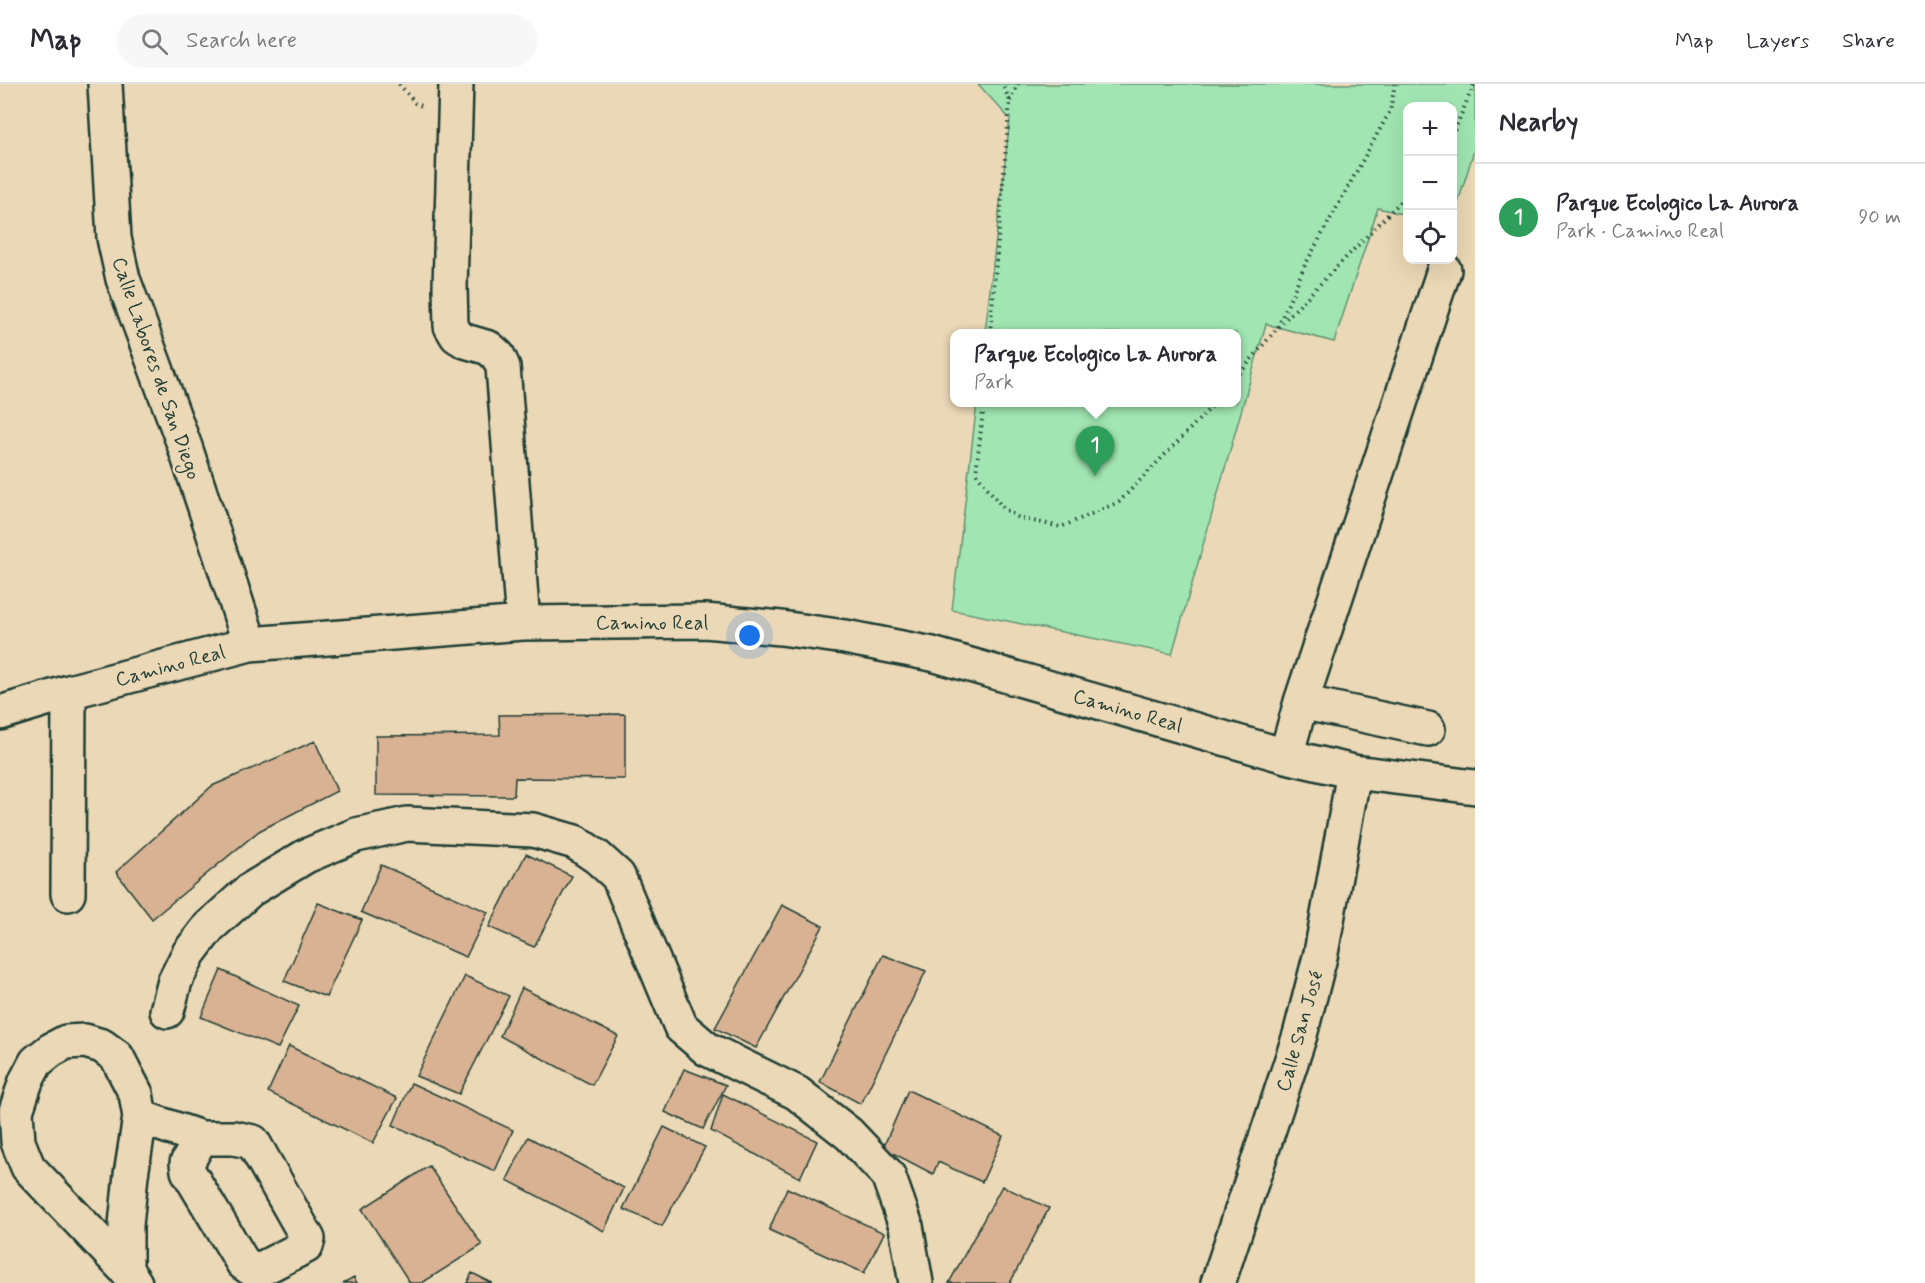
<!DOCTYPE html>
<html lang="en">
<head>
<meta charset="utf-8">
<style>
  :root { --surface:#fff; --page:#f7f7f7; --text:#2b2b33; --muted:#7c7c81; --line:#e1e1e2; --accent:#2563eb }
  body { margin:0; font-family:Mynerve,sans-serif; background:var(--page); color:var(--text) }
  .controls { position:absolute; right:18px; top:18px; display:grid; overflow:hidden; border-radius:12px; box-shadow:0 6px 24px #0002 }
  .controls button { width:54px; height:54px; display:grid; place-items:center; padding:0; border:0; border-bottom:2px solid var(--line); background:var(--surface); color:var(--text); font:30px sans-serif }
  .you { position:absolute; left:750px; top:552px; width:21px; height:21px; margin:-15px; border:4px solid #fff; border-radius:50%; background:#1a73e8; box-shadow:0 0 0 9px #1a73e833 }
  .badge { display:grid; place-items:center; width:39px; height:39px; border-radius:50%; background:var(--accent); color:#fff; font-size:20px; font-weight:700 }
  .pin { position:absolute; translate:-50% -50px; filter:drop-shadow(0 2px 3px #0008) }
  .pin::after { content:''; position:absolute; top:32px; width:21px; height:18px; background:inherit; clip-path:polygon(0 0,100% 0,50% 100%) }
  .popup { position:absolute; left:950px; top:245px; width:291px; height:78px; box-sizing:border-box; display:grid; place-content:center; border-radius:12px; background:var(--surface); filter:drop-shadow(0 2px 4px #0005); font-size:20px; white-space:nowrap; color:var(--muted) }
  .popup b { font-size:22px; color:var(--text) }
  .popup::after { content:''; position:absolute; left:50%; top:100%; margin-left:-12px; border:12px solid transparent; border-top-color:var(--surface) }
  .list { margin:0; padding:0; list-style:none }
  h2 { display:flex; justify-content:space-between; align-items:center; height:78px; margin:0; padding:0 24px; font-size:26px }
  h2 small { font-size:20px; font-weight:400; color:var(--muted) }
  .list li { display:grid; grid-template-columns:39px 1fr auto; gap:18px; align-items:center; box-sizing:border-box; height:108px; padding:0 24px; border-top:2px solid var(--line) }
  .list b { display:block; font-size:22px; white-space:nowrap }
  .list p { margin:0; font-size:20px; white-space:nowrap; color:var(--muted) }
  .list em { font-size:20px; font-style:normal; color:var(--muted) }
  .icon { flex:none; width:33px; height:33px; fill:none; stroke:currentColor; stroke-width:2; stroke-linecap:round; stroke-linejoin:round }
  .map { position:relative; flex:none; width:1475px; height:1199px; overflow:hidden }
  header { display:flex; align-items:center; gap:36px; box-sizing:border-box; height:84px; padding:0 30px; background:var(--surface); border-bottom:2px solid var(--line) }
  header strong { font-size:28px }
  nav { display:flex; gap:33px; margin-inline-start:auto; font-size:21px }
  .search { width:420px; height:54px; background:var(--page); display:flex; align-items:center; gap:15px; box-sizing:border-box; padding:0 21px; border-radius:33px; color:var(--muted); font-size:22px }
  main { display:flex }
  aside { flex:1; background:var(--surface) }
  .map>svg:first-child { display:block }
  .green { fill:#a1e6b2; stroke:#609273; stroke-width:1.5 }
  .building { fill:#d8b292; stroke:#1f3d34; stroke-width:1.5 }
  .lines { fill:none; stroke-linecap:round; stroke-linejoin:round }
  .minor-casing { stroke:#1f3d34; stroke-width:38 }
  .path { stroke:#1f3d34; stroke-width:4; stroke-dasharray:1.5 4.5; stroke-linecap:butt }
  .minor { stroke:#ebd8b6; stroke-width:33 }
  .labels { text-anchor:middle; stroke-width:5; stroke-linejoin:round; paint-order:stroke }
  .street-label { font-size:20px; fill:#1f3d34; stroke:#ebd8b6 }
</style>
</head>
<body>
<header>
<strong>Map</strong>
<div class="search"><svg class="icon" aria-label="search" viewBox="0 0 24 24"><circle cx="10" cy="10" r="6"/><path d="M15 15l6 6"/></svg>Search here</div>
<nav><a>Map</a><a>Layers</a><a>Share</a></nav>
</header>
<main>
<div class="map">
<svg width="1475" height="1199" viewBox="0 0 1475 1199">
  <rect width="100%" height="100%" fill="#ebd8b6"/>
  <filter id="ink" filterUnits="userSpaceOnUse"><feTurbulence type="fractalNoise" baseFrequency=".0167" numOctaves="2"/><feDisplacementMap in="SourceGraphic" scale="12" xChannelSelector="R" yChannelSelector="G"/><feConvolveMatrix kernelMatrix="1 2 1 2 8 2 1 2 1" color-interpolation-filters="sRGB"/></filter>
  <g filter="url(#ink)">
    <path class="green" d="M978 0H1475V63L1453 135 1452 22H1408L1407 131 1378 124 1334 258 1266 240 1172 570 952 526 977 319 1236 318V249H985L1010 35Z"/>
    <path class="building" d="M625 630V695L515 694 514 712 376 711V652L500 651 499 631Z
      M315 657 337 707 259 747 152 835 116 788 212 702Z
      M526 770 572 792 534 863 489 843Z
      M381 781 488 828 466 873 361 828Z
      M318 819 362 836 326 913 284 897Z
      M782 821 823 842 756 964 715 944Z
      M883 871 926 887 861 1020 820 998Z
      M221 886 299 922 278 964 201 933Z
      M465 892 509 912 459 1010 416 992Z
      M522 904 618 952 592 1001 500 952Z
      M289 962 397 1014 373 1059 268 1008Z
      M684 985 726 1001 703 1045 665 1028Z
      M411 999 513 1046 495 1087 393 1041Z
      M908 1006 1003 1052 982 1098 938 1078 933 1090 883 1064Z
      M723 1010 817 1057 800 1094 711 1047Z
      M664 1043 705 1063 662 1142 623 1125Z
      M528 1053 624 1104 604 1147 507 1096Z
      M429 1082 482 1161 422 1199H410L362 1125Z
      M1002 1102 1049 1124 1010 1199H949Z
      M787 1104 884 1149 864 1189 769 1146Z
      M472 1189 492 1199H467Z
      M354 1193 357 1199H343Z"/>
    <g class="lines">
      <defs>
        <path id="minor" d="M105 0 114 154 123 195 185 363 250 560
          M456 0 450 203 451 242 457 252 465 257 489 264 498 272 503 283 523 539
          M1301 618 1428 645
          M0 629 69 608 250 560 523 539 705 537 781 544 845 553 932 570 1286 672 1354 688 1475 703
          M1286 672 1301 618 1444 186
          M68 810 69 608
          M167 927 175 897 189 869 209 843 250 806 306 772 356 751 407 740 533 746 575 758 597 773 618 792 681 943 707 965 797 1009 849 1050 888 1091 906 1142 916 1199
          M140 1033 201 1054H234L253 1058 308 1155 306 1162 259 1186H253L243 1179 188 1087 187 1079 201 1054
          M126 1186 28 1083 18 1058 16 1027 26 997 36 978 51 966 66 958 85 957 102 962 117 973 136 1010 140 1033 131 1091 126 1141V1186L135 1199
          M1218 1199 1300 951 1321 869 1354 688"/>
      </defs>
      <use href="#minor" class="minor-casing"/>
      <path class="path" d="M399 0 415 19 424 23
        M1010 17 1018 0
        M1452 52 1474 0
        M1278 243 1305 181 1390 27 1395 0
        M990 249 1010 17 1002 0
        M1236 294 1278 243 1408 110
        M984 318 976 389 1003 424 1019 434 1061 443 1119 418 1216 318"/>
      <use href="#minor" class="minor"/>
    </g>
  </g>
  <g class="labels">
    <g class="street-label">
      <text transform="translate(157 284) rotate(71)" y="7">Calle Labores de San Diego</text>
      <text x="652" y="545">Camino Real</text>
      <text transform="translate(170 581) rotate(-15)" y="7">Camino Real</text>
      <text transform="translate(1128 626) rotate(16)" y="7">Camino Real</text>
      <text transform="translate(1299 947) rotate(-74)" y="7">Calle San José</text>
    </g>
  </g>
</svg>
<div class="controls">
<button>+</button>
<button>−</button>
<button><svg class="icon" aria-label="locate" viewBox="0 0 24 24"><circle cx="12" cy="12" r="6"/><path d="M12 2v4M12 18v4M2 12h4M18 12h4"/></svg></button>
</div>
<div class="you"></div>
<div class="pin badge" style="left:1095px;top:392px;background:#2e9e5b">1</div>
<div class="popup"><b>Parque Ecologico La Aurora</b>Park</div>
</div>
<aside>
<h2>Nearby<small></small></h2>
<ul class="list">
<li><span class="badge" style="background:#2e9e5b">1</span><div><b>Parque Ecologico La Aurora</b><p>Park · Camino Real</p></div><em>90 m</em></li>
</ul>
</aside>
</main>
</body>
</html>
